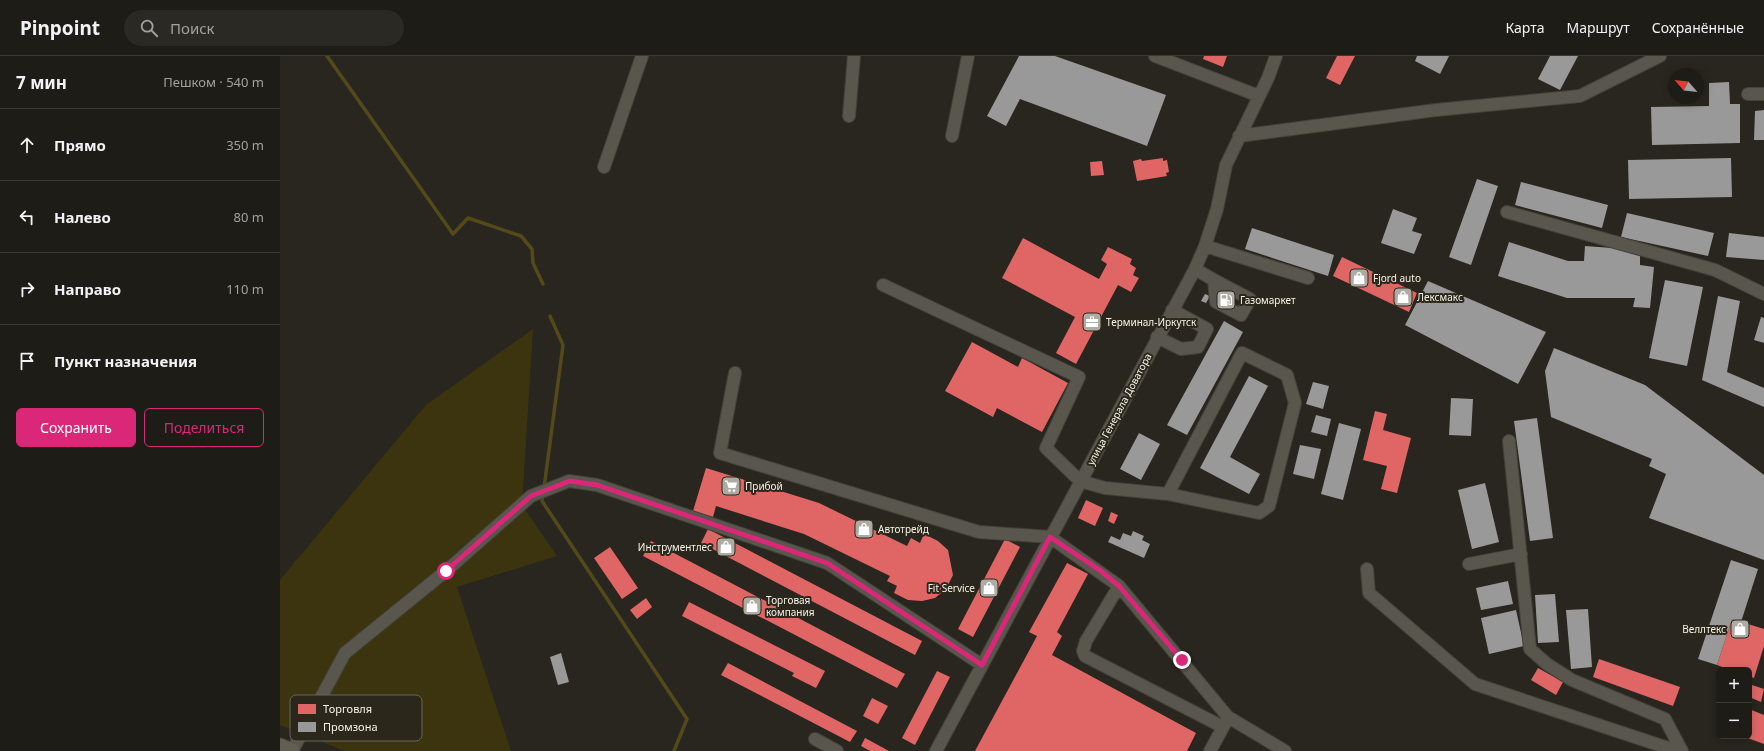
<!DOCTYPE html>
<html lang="ru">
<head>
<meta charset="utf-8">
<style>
  :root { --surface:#1e1c16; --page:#2b2923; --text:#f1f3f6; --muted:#a1a1a1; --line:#3c3a35; --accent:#db2777 }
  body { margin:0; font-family:"Noto Sans",sans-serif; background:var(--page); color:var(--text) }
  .controls { position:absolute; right:12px; bottom:12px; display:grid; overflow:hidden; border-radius:6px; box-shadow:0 2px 10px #0003 }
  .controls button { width:36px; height:36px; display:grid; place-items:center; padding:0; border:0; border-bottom:1px solid var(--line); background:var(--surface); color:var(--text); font:20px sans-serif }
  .compass { position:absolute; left:1388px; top:12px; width:36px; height:36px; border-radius:50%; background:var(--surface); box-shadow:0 2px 10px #0003; rotate:298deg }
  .stop { position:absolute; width:12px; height:12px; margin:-9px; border:3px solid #db2777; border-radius:50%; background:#fff }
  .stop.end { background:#db2777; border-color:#fff; box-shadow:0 1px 4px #0008 }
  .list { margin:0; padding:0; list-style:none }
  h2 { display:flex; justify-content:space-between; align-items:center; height:52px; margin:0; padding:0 16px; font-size:17px }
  h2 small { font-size:13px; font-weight:400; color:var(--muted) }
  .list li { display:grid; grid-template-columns:26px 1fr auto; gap:12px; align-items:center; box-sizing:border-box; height:72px; padding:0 16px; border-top:1px solid var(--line) }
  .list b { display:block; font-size:15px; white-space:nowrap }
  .list em { font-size:13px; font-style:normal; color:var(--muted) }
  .actions { display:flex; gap:8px; padding:12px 16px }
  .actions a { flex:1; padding:9px 0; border:1px solid var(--accent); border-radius:6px; text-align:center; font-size:14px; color:var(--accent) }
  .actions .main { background:var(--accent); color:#fff }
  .icon { flex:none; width:22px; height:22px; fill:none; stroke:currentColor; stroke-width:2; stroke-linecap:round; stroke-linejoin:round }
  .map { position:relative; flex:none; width:1484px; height:695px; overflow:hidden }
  header { display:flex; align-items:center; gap:24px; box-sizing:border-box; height:56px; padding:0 20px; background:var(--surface); border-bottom:1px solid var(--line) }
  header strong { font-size:19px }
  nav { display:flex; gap:22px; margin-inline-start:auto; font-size:14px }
  .search { width:280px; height:36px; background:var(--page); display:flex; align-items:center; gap:10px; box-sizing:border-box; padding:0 14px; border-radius:22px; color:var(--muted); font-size:15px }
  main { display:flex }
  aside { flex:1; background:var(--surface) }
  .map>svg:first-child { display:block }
  .green { fill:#3c340e }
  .shops { fill:#e06666 }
  .industry { fill:#999 }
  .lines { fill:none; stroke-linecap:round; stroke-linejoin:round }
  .stream { stroke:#54491a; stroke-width:3.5 }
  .minor-casing { stroke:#44423b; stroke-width:14 }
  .major-casing { stroke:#44423b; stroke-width:17 }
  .minor { stroke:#58564d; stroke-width:12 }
  .major { stroke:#615e53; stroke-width:15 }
  .route { stroke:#db2777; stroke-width:5 }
  .labels { text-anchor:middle; stroke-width:4; stroke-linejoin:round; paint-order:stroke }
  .poi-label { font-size:10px; fill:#f4f2ea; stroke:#2b281b; text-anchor:start }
  .street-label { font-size:10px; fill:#f4f2ea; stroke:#2b281b }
  .key { fill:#2b281b; stroke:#676559; stroke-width:1 }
  .key-label { font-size:11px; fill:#f4f2ea }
</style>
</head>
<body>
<header>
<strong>Pinpoint</strong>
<div class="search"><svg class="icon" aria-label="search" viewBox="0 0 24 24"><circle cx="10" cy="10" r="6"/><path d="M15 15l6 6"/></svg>Поиск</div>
<nav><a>Карта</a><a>Маршрут</a><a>Сохранённые</a></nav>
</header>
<main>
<aside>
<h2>7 мин<small>Пешком · 540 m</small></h2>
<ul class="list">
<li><svg class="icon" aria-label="ahead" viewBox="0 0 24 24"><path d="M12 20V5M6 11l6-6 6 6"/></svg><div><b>Прямо</b></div><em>350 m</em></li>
<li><svg class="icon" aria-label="left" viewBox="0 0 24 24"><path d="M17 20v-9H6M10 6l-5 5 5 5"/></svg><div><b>Налево</b></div><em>80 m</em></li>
<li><svg class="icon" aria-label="right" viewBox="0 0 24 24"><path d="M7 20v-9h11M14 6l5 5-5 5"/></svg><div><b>Направо</b></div><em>110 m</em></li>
<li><svg class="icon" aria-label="arrive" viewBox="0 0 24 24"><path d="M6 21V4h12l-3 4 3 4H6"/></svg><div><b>Пункт назначения</b></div></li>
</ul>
<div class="actions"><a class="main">Сохранить</a><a>Поделиться</a></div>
</aside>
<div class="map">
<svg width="1484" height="695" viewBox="0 0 1484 695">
  <rect width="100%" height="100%" fill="#28261e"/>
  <path class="green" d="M253 273 242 449 277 500 177 531 231 695H65L0 669V524L146 349Z"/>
  <path class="shops" d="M924 0H947L943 11 923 3Z
    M1057 0H1075L1060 29 1046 22Z
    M883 102V105L887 104 889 116 886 117 887 120 857 125 853 105 861 103 862 105Z
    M822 105 824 119 811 120 810 106Z
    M743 182 819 223 827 208 821 204 828 191 852 203 850 208 856 212 853 219 859 222 851 236 838 229 796 308 776 297 795 261 722 222Z
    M1062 201 1137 237 1129 256 1053 220Z
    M692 286 738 311 742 302 788 327 762 376 717 352 713 361 665 335Z
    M1095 355 1107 358 1103 374 1131 382 1117 437 1101 433 1107 410 1083 404Z
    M426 412 539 447 627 490 631 482 640 487 644 478 658 485 668 494 673 519 666 533 655 542 642 545 628 544 614 537 617 530 607 525 610 520 524 478 436 450 433 461 413 455Z
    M806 444 823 452 815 470 798 462Z
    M831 456 838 459 834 468 828 465Z
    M428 473 642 585 635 599 421 487Z
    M725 483 740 491 693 581 678 573Z
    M371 485 625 618 617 632 363 500Z
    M330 491 358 532 342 543 314 502Z
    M787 507 808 518 777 576 782 580 772 599 916 677 907 695H695L757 580 749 576Z
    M366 542 372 551 357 563 350 554Z
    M409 546 545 615 536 632 512 620 514 617 402 560Z
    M1452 563 1484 573V590L1474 622 1469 620V614H1450L1437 609Z
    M1319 603 1400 631 1393 650 1313 621Z
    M448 607 577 675 570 686 441 619Z
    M1258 612 1283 626 1276 639 1251 624Z
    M657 615 670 621 635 689 622 682Z
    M1469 628 1484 633 1481 646 1469 641Z
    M592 642 608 650 598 668 583 660Z
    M1469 653 1484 659V688L1462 680H1469Z
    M585 682 598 689 609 695H590L581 690Z"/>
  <path class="industry" d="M739 0H775L886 39 867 90 740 43 726 70 707 60Z
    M1137 0H1169L1160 18 1135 5Z
    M1270 0H1298L1280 34 1258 23Z
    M1449 26 1450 48H1460V87L1372 89 1371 51 1429 50V27Z
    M1484 54V84H1474L1475 55Z
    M1451 102 1452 141 1349 143 1348 104Z
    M1197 123 1218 130 1191 209 1169 201Z
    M1241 126 1328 149 1322 172 1235 149Z
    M1113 153 1137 162 1132 175 1142 178 1134 198 1101 187Z
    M1347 157 1434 177 1428 200 1341 181Z
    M972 172 1054 199 1048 220 965 193Z
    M1449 177 1484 181V204L1446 201Z
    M1229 186 1288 205H1304L1305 190 1360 194V209L1374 211 1370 252 1353 251 1355 242H1287L1218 220Z
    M1385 224 1423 231 1407 310 1369 302Z
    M1148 225 1266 276 1238 328 1125 269Z
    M925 238 930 240 926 247 921 245Z
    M1438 240 1460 245 1447 316 1484 332V351L1422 324Z
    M1481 261 1484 262V287L1474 284Z
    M944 265 963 276 907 379 887 369Z
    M1274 292 1365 329 1484 419V504L1369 462 1386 418 1369 410 1372 403 1271 361 1265 315Z
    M969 320 988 330 950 401 980 418 969 438 920 412Z
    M1033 326 1049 330 1043 353 1026 348Z
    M1171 342 1193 343 1191 380 1169 379Z
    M1036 359 1051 363 1047 380 1031 376Z
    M1257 362 1273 482 1250 485 1234 365Z
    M1059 367 1081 373 1063 444 1041 438Z
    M859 377 880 388 861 424 840 413Z
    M1020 389 1041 393 1034 423 1013 418Z
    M1205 427 1219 486 1192 493 1178 434Z
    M853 475 864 480 862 484 870 488 864 502 828 486 831 480 840 484 843 477 851 480Z
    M1451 504 1478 513 1461 566 1452 563 1437 609 1418 603Z
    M1228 525 1233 548 1201 554 1196 532Z
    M1275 538 1279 586 1258 587 1255 539Z
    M1308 553 1312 611 1291 613 1286 554Z
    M1236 554 1244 590 1209 598 1201 562Z
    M281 597 289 626 278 629 270 601Z"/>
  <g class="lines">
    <path class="stream" d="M47 0 173 178 188 162 241 180 252 193 253 207 263 228
      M264 432 283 289 270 260
      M263 438 262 445 407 663 394 695"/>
    <defs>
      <path id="minor" d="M875 0 979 40
        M1468 38H1484
        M569 60 574 0
        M672 80 688 0
        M959 80 1156 54 1300 40 1380 0
        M324 111 362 0
        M1227 156 1435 214 1484 238
        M925 190 1028 222
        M915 213 934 224 936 246 961 259 970 243 934 224
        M603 229 799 321 766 392 800 425 825 432 888 438 979 457 989 450 1015 347 1007 319 962 297 888 438
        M877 281 901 293 918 291 927 273 892 254
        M455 317 440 397 699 476 770 481 839 530 948 661 1005 695
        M1229 385 1250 593 1267 608 1292 624 1385 663 1402 695
        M1189 508 1241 498
        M1087 513 1089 537 1195 628 1397 695
        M839 530 806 585 803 595 805 600 943 671
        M535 683 557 695
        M12 695 65 597 166 515 251 440 289 425 317 429 547 507 702 609
        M656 695 915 213 925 190 937 153 946 109 988 22 996 0
        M930 695 947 664"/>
      <path id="major" d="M0 690 12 695"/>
    </defs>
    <use href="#minor" class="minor-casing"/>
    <use href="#major" class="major-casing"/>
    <use href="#minor" class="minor"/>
    <use href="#major" class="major"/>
  </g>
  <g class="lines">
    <path class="route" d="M166 515 251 440 290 425 317 429 547 507 702 609 770 481 821 515 839 530 902 604"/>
  </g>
  <defs>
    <symbol id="shop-square" viewBox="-11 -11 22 22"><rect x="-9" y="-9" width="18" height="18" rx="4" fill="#adaba3" stroke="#2b281b"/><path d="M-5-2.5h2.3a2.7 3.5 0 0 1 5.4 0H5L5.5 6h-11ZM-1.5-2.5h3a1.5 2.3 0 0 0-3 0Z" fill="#fff"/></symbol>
    <symbol id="fuel-square" viewBox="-11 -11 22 22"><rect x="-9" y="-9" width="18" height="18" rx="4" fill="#adaba3" stroke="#2b281b"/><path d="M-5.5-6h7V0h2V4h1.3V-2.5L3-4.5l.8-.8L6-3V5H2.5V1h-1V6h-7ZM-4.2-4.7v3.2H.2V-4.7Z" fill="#fff"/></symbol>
    <symbol id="office-square" viewBox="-11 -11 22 22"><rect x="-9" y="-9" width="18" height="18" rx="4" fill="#adaba3" stroke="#2b281b"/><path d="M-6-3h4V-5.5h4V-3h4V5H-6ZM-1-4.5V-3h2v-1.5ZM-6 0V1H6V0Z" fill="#fff"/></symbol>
    <symbol id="supermarket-square" viewBox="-11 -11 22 22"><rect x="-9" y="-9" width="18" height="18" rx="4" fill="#adaba3" stroke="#2b281b"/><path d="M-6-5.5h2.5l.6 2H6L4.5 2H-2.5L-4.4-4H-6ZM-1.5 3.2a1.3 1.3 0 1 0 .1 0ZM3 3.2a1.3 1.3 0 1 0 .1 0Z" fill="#fff"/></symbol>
  </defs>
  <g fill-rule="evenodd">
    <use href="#shop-square" x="1068" y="211" width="22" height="22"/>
    <use href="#shop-square" x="1112" y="230" width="22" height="22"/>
    <use href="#fuel-square" x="935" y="233" width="22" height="22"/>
    <use href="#office-square" x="801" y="255" width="22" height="22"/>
    <use href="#supermarket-square" x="440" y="419" width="22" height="22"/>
    <use href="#shop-square" x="573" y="462" width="22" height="22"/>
    <use href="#shop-square" x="435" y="480" width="22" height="22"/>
    <use href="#shop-square" x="698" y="521" width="22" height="22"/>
    <use href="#shop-square" x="461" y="539" width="22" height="22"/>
    <use href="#shop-square" x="1449" y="562" width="22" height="22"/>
  </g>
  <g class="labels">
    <g class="poi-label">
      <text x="1093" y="226">Fjord auto</text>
      <text x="1137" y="245">Лексмакс</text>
      <text x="960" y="248">Газомаркет</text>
      <text x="826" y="270">Терминал-Иркутск</text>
      <text x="465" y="434">Прибой</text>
      <text x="598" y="477">Автотрейд</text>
      <text x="432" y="495" text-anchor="end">Инструментлес</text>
      <text x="695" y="536" text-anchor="end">Fit Service</text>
      <text x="486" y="548">Торговая<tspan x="486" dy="12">компания</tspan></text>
      <text x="1446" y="577" text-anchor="end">Веллтекс</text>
    </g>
    <g class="street-label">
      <text transform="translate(839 353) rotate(-62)" y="4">улица Генерала Доватора</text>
    </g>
  </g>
  <rect x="10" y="639" width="132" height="46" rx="6" class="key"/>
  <rect x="18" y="648" width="18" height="10" fill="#e06666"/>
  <rect x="18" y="666" width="18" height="10" fill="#999"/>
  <g class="key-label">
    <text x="43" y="657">Торговля</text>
    <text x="43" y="675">Промзона</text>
  </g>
</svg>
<div class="controls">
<button>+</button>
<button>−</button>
</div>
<svg class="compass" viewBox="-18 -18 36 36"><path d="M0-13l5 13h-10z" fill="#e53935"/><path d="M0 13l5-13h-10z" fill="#a1a1a1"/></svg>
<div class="stop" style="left:166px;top:515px"></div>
<div class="stop end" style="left:902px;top:604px"></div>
</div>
</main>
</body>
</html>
